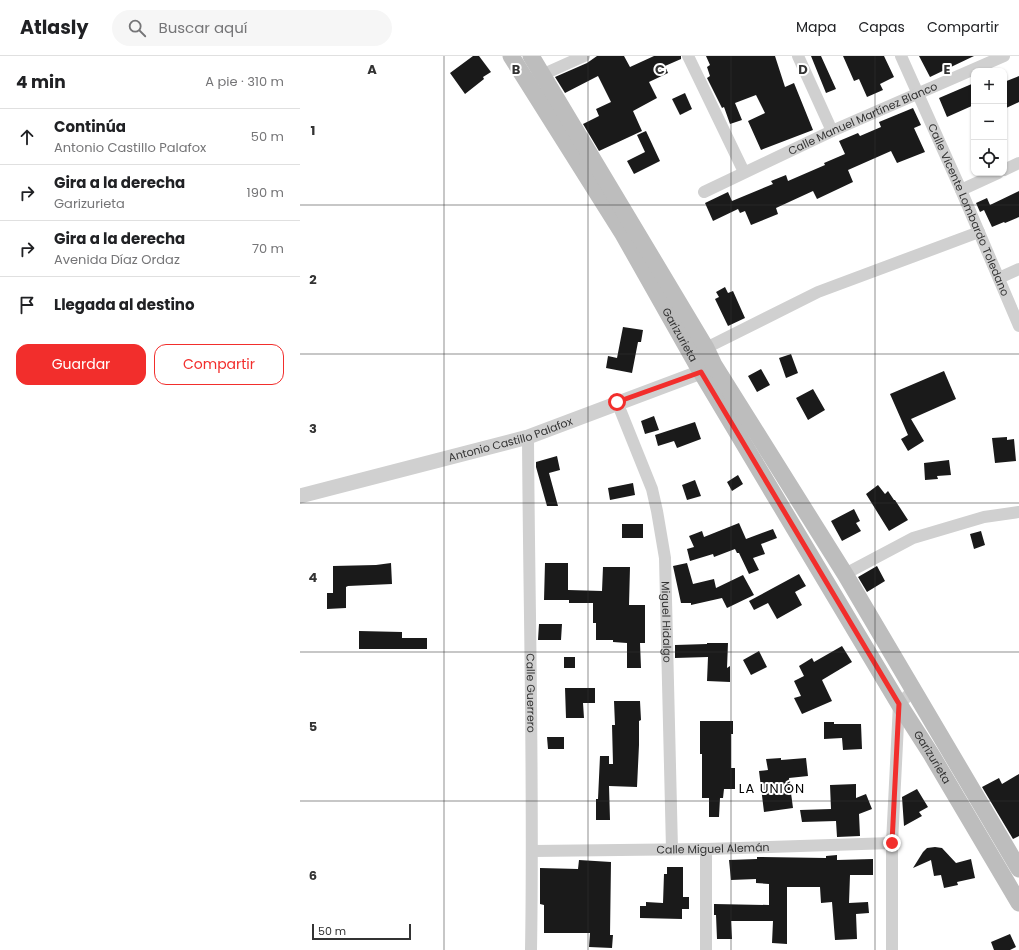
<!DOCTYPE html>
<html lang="es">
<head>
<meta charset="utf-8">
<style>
  :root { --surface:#fff; --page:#f6f6f6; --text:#202124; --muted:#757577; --line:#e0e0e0; --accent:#f22e2c }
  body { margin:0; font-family:Poppins,sans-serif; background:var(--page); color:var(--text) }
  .controls { position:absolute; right:12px; top:12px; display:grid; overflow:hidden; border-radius:8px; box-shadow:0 1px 3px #0004 }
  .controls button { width:36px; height:36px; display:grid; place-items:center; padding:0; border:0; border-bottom:1px solid var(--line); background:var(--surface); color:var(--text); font:20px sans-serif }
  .scale { position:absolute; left:12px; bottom:10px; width:99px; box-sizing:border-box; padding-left:4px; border:2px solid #333; border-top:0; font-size:11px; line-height:14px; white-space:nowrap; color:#333; -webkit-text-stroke:3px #fff; paint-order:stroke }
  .stop { position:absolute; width:12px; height:12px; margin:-9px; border:3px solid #f22e2c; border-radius:50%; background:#fff }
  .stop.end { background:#f22e2c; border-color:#fff; box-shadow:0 1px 4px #0008 }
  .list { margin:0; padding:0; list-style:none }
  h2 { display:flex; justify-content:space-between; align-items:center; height:52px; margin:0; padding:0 16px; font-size:17px }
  h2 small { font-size:13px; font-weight:400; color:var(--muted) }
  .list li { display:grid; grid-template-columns:26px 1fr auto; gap:12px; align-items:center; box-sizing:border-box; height:56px; padding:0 16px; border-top:1px solid var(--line) }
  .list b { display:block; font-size:15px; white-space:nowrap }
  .list p { margin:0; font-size:13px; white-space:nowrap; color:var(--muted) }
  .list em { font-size:13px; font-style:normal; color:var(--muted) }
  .actions { display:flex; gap:8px; padding:12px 16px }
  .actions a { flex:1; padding:9px 0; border:1px solid var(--accent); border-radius:12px; text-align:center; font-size:14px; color:var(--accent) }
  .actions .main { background:var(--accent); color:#fff }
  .icon { flex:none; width:22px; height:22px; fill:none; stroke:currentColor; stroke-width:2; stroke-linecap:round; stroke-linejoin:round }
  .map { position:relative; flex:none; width:719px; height:894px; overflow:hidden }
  header { display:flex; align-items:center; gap:24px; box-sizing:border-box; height:56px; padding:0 20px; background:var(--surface); border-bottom:1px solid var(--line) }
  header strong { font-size:19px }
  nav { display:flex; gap:22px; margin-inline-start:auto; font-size:14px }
  .search { width:280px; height:36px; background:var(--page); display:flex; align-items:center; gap:10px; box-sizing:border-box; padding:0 14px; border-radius:22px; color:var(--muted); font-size:15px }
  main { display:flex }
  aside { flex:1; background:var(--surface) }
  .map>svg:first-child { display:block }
  .building { fill:#1a1a1a }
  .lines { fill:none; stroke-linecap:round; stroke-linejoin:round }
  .minor { stroke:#d0d0d0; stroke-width:12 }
  .tertiary { stroke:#d0d0d0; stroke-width:15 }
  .secondary { stroke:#bdbdbd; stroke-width:17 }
  .route { stroke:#f22e2c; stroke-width:5 }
  .grid { fill:none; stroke:#333; stroke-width:1; stroke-opacity:0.55 }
  .labels { text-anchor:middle; stroke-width:4; stroke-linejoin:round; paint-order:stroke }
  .street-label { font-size:11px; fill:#333; stroke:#fff }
  .quarter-label { font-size:13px; letter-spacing:1px; fill:#000; stroke:#fff }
  .grid-label { font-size:13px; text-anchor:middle; font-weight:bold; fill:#333; stroke:#fff; stroke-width:4; stroke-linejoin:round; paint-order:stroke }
</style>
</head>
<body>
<header>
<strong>Atlasly</strong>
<div class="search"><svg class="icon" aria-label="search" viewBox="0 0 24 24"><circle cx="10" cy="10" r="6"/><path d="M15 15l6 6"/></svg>Buscar aquí</div>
<nav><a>Mapa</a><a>Capas</a><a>Compartir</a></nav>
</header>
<main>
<aside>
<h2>4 min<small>A pie · 310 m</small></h2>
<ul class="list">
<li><svg class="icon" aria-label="ahead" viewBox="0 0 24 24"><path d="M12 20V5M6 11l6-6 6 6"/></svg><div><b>Continúa</b><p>Antonio Castillo Palafox</p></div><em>50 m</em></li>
<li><svg class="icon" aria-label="right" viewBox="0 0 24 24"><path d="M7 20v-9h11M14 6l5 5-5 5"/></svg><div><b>Gira a la derecha</b><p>Garizurieta</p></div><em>190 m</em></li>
<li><svg class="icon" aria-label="right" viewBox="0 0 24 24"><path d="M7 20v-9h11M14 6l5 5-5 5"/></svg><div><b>Gira a la derecha</b><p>Avenida Díaz Ordaz</p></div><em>70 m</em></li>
<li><svg class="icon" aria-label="arrive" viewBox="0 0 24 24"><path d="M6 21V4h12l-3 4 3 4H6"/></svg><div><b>Llegada al destino</b></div></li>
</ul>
<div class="actions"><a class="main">Guardar</a><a>Compartir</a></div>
</aside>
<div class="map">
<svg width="719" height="894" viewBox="0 0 719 894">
  <rect width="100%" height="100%" fill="#fff"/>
  <path class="building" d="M173 0H179L191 16 183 21 184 23 165 38 150 17Z
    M297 0H324L330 11 354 0H381V3L365 10 368 17 349 26 357 42 333 55 342 75 299 95 283 68 299 60 296 53 311 46 298 20 265 37 255 21 287 7Z
    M406 0H475L485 31 494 27 513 74 461 94 448 65 465 57 456 39 435 47 442 64 430 68 424 51 422 52 407 22 410 20 407 11 410 9Z
    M511 0H521L536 33 526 37Z
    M543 0H584L594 21 580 28 583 34 567 41 559 23 554 25Z
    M619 0H674L630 21Z
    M719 20V46L704 53V26Z
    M674 27V49L647 61 639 42Z
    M385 37 392 53 380 59 372 43Z
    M613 52 621 69 614 72 625 96 597 107 591 95 548 114 553 126 517 143 513 135 476 152 478 158 451 169 445 155 440 157 438 153 413 165 405 147 428 136 432 145 473 128 471 125 486 119 488 125 525 109 524 107 545 98 539 85 558 77 560 80 581 71 579 66Z
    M346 75 360 105 334 118 327 105 345 96 337 79Z
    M719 135V161L705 167 704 166 692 171 684 154 680 156 676 147 687 142 690 149Z
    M425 231 428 237 433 235 445 262 428 270 415 243 419 241 416 236Z
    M323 271 343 274 341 286H338L332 317 306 312 308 300 317 302Z
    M491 298 498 317 486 322 479 302Z
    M461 313 470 329 457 336 448 320Z
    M644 315 656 343 611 363 624 385 608 395 601 383 608 379 590 338Z
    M513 333 525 354 508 364 496 342Z
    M354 360 359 374 345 378 341 365Z
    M395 366 401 383 377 392 374 385 358 390 355 379Z
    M707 381V384L714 383 716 405 695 407 692 382Z
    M257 400 260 414 249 417 258 450H247L236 411V406Z
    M649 404 651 419 637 420 638 423 625 424 624 407Z
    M438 419 443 428 432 435 427 426Z
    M395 424 401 440 387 444 382 429Z
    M333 427 335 439 310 444 308 432Z
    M578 429 585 438 588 435 594 444H595L608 464 589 475 566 438Z
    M554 453 560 465 556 467 561 475 542 485 531 465Z
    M439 467 446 483 473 473 477 482 461 488 465 498 453 502 459 514 449 518 439 497H437L435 493 414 501 413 498 390 505 387 493 394 491 389 480 402 475 404 481Z
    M322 468H343V482H322Z
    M681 475 685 489 674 493 670 478Z
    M91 507 92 528 48 530 46 531V552L27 553V537H33V510L76 509Z
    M245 507H268V534L302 535 303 511H330L329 549H345V587H340L341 612H327V587L313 586V584H296V567H293V547H269V544H244Z
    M387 507 393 528 414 523 416 532 443 519 454 539 427 552 422 542 391 549V547H381L373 510Z
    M577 510 585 525 567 536 558 521Z
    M499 518 506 530 495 536 502 549 477 563 468 547 454 554 449 545Z
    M239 568H262L261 584H238Z
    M59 575 102 576V582H127V593H59Z
    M407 587H428L427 612 430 610V626L407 625 408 601 375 602V589L407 588Z
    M542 590 552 606 522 624 532 645 502 658 494 642 501 640 494 625 504 620 499 610 512 602 514 606Z
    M459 595 467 611 451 619 443 604Z
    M264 601H275V612H264Z
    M265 632H295V647H283L284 662H266Z
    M314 645H340L341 664 339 665V689L337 731 309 730 310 764H296V743H298L300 700H309V708H313L312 669H315Z
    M400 665H433V678H431V712H435V733H424L423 742H420L419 761H409V742H402V698H400Z
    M524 666H534V668H561L562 693 543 694 542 682 524 683Z
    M247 681H264V693H248Z
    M481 702V704L506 702 508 720 489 722 493 752 464 756 459 715 468 714 466 703Z
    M719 718V780L713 783 682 731 699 722 702 728Z
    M556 728V742L566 738 572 753 559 758 560 780 537 781 536 765 502 766 500 754 531 753 530 729Z
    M617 733 628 751 619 756 622 760 604 770 602 741Z
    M635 791 642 792 656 807 671 803 675 822 657 826 658 829 644 832 641 819 634 820 631 804 613 812 623 796 627 792Z
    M537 799V804L573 803V819H550L549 847 568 846 569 857 556 858 557 883 535 884 532 846 521 847 520 831H487V888L472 887 473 865H431L432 883H417L416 859H414V848L469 849V828L456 827V823L431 824 429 804 457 803V801L526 802V800Z
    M279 804 311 806 310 879H313L312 892 289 891 290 877H244V849L240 848V812L278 813Z
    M367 811H383V841H389V853H382V863L340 862V850H346V846L363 847 364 818H367Z
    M710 878 716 891 710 894H694L691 886Z"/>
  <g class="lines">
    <g class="minor">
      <path d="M388 0 444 116"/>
      <path d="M498 0 532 75"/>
      <path id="s1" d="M601 0 661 134 719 270"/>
      <path d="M235 22 284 0"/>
      <path d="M704 114 719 107"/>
      <path d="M661 134 698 117"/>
      <path id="s2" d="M404 136 532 75 704 0"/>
      <path d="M699 222 719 213"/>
      <path d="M400 295 518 236 679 176"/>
      <path id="s3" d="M317 346 352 433 357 455 365 502 372 793"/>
      <path id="s4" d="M228 381C229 552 234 723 231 894"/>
      <path d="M545 518 613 482 684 461 719 456"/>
      <path d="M406 793V894"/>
      <path id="s5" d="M233 795 406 793 592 787"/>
      <path d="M592 894V787L599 648 614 634"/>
    </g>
    <path class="tertiary" id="s6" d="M0 440 228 381 401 316 412 310"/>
    <g class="secondary">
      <path id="s7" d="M211 0 323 178 401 316 599 648 631 698 719 847"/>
      <path d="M231 0 406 292 414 309 545 518 719 813"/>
    </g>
  </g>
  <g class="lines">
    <path class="route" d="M317 346 401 316 599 648 592 787"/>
  </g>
  <path class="grid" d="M144 0V894M288 0V894M431 0V894M575 0V894M0 149H719M0 298H719M0 447H719M0 596H719M0 745H719"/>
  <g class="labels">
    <g class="street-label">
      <text dy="4" stroke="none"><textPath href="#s2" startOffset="175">Calle Manuel Martínez Blanco</textPath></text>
      <text dy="4" stroke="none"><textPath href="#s1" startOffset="168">Calle Vicente Lombardo Toledano</textPath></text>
      <text dy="4" stroke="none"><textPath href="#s7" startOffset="326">Garizurieta</textPath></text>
      <text dy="4" stroke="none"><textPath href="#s6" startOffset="218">Antonio Castillo Palafox</textPath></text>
      <text dy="4" stroke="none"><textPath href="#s3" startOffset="228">Miguel Hidalgo</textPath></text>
      <text dy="4" stroke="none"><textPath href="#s4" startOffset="256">Calle Guerrero</textPath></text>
      <text dy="4" stroke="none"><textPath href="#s7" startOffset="818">Garizurieta</textPath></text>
      <text dy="4" stroke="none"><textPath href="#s5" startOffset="180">Calle Miguel Alemán</textPath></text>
    </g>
    <g class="quarter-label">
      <text x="472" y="737">LA UNIÓN</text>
    </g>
  </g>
  <g class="grid-label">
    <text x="72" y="18">A</text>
    <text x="216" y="18">B</text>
    <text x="360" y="18">C</text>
    <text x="503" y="18">D</text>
    <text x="647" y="18">E</text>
    <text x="13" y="79">1</text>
    <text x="13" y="228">2</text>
    <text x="13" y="377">3</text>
    <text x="13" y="526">4</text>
    <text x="13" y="675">5</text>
    <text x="13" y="824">6</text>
  </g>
</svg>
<div class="controls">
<button>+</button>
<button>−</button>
<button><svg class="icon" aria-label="locate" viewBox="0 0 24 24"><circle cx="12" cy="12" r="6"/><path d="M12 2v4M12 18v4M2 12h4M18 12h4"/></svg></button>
</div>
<div class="scale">50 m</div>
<div class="stop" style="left:317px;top:346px"></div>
<div class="stop end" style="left:592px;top:787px"></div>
</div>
</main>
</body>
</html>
